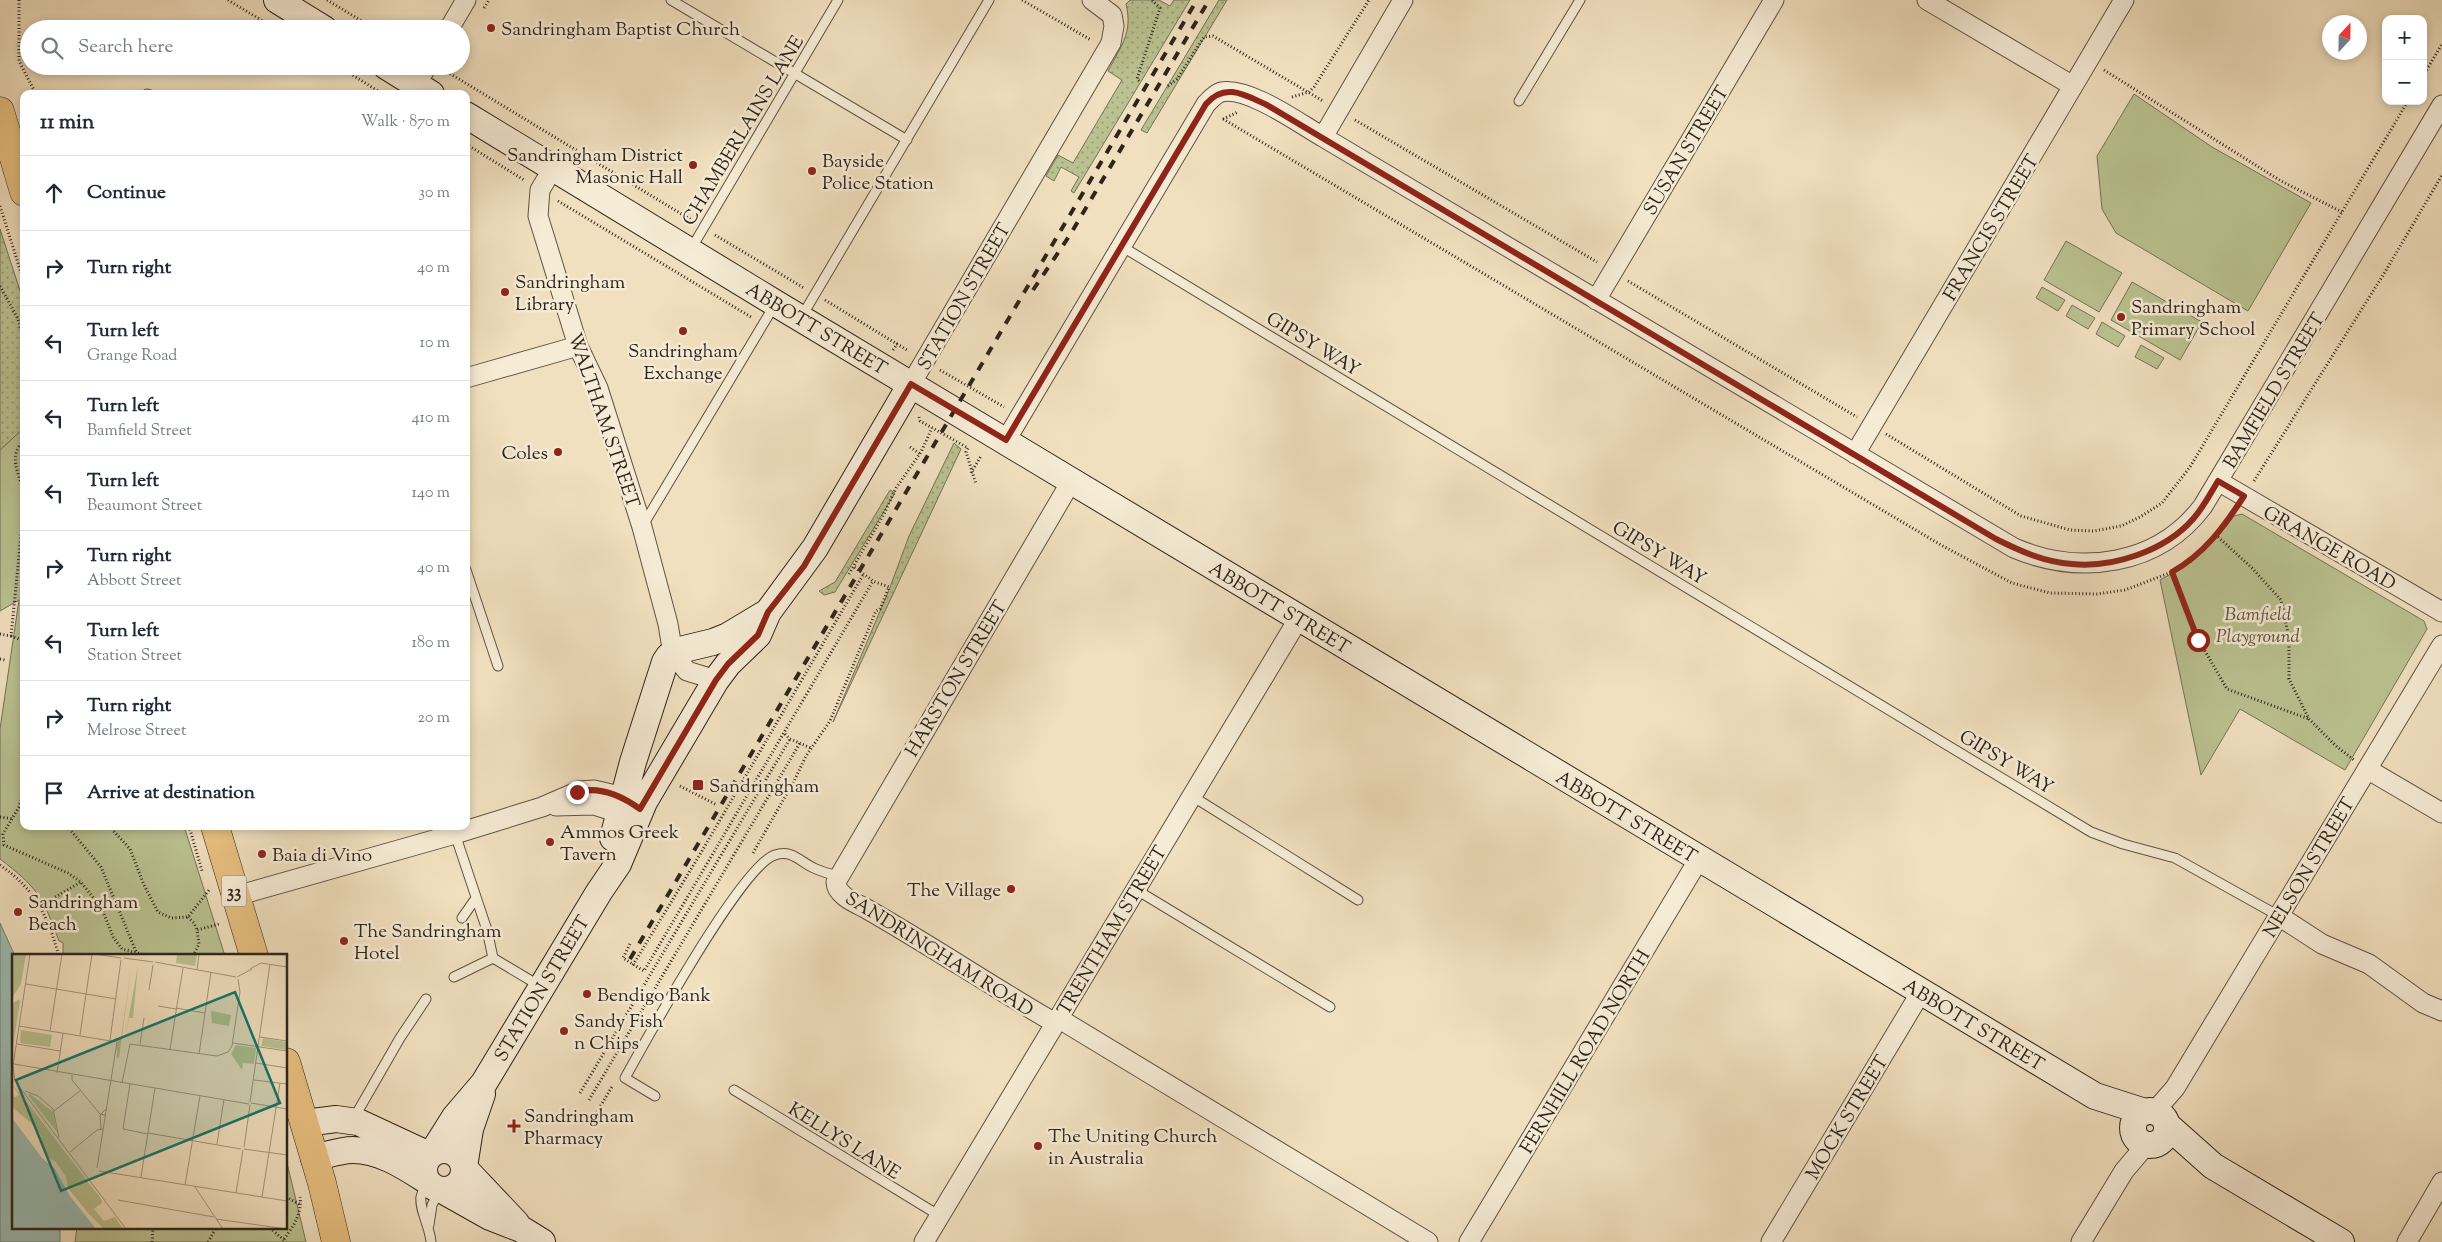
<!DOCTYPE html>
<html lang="en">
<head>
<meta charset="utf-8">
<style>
  :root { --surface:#fff; --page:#f2f2f3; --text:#1f2937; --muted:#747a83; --line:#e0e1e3 }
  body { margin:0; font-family:"Sorts Mill Goudy",serif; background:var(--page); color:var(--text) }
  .controls { position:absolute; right:15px; top:15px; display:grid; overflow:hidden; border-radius:10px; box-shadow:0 2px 8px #0003 }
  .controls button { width:45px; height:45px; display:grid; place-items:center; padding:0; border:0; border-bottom:1px solid var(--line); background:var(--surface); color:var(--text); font:25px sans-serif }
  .compass { position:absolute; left:2322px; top:15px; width:45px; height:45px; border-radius:50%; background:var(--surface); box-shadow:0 2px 8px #0003; rotate:22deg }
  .stop { position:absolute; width:15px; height:15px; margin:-11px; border:4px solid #8f2418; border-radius:50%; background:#fff }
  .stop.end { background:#8f2418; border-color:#fff; box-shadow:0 1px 5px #0008 }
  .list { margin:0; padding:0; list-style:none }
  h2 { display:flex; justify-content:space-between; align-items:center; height:65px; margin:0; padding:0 20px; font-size:21px }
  h2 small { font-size:16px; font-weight:400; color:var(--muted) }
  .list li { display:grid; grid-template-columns:32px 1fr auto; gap:15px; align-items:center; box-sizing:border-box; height:75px; padding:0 20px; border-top:1px solid var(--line) }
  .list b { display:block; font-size:19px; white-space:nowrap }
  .list p { margin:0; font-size:16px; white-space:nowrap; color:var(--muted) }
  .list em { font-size:16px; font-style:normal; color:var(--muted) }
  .icon { flex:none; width:28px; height:28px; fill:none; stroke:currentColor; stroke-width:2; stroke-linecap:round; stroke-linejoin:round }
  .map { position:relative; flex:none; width:2442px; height:1242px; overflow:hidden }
  .search { position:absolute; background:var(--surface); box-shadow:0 2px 8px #0003; left:20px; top:20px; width:450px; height:55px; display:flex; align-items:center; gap:12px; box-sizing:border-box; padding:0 18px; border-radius:28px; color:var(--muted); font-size:19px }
  .panel { position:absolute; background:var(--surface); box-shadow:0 2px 8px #0003; left:20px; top:90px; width:450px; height:740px; border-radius:10px }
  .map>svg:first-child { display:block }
  .grass { fill:url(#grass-dots); stroke:#747356 }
  .park { fill:#bbc291; stroke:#747356 }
  .water { fill:#9bbdb4; stroke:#6f8077 }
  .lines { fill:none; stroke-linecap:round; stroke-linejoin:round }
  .lane-casing { stroke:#5e5345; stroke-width:11 }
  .street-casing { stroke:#5e5345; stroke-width:21 }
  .secondary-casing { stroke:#2d241c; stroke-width:28 }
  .primary-casing { stroke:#2d241c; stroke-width:29 }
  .path { stroke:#2d241c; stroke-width:3; stroke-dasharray:1 2.5; stroke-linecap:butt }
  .lane { stroke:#f6ebd5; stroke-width:9 }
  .street { stroke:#f6ebd5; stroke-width:19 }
  .secondary { stroke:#f6ebd5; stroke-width:26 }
  .primary { stroke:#e8c080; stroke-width:28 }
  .rail { stroke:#2d241c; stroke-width:4; stroke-dasharray:9 9; stroke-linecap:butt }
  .route { stroke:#8f2418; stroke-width:6 }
  .poi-dot { fill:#8f2418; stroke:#f6ebd5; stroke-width:2 }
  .labels { text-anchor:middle; stroke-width:5; stroke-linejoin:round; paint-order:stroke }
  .shield { fill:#f6ebd5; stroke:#696054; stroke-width:1 }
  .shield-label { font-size:18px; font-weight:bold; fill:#2d241c }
  .poi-label { font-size:19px; fill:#2d241c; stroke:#f6ebd5; text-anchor:start }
  .street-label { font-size:19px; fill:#2d241c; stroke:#f6ebd5 }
  .park-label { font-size:19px; font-style:italic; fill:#58533f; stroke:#f6ebd5 }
  .inset-road { fill:none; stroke:#a3957e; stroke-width:1 }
  .view { fill:#0f766e; fill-opacity:0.15; stroke:#0f766e; stroke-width:2.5 }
  .inset-edge { fill:none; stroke:#2d241c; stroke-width:2.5 }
</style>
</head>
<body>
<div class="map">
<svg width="2442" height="1242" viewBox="0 0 2442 1242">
  <defs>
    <pattern id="grass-dots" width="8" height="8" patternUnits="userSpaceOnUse" patternTransform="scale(1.25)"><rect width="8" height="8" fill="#bbc291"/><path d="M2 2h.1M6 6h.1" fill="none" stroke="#989d76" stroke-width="1.8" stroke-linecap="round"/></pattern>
  </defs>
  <rect width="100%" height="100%" fill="#f1e0bf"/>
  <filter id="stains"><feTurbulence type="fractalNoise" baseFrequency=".004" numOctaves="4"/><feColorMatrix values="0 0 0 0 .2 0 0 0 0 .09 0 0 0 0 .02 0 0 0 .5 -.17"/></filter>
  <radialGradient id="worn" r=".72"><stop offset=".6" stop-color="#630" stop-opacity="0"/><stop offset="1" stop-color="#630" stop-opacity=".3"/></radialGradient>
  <path class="grass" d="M1130 0H1159L1170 6 1174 0H1190L1074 193 1071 191 1079 177 1061 167 1054 181 1046 176 1058 155 1073 163 1122 80 1108 71C1121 46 1133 33 1126 4Z
    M1219 0H1227L1147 133 1141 130Z
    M0 229 24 303V428L0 450Z
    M954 443 961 449 833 722 889 590 909 536Z
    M890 490 895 493 835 592 824 595 819 591 835 582Z"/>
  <path class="park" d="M2134 94 2212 147 2311 203 2248 311 2116 233 2102 209 2097 156Z
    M2066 241 2122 273 2099 312 2044 280Z
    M2132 282 2202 322 2180 360 2111 320Z
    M2042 287 2065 300 2058 311 2036 298Z
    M2072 305 2095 318 2088 329 2066 316Z
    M2102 322 2125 336 2118 347 2096 334Z
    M2141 345 2164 358 2157 369 2135 357Z
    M24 428V826H184L225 956H63V943L59 941C43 897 37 887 0 859V729L19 600 0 611V450Z
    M2242 514 2424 621 2427 629 2345 770 2240 709 2201 775 2160 580C2191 564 2213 545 2234 516Z
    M286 1159 306 1242H75L77 1228H286Z"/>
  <path class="water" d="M0 923 15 956 14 1228H60V1242H0Z"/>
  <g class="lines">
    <defs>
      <path id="lane" d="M671 0 907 140
        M147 94H148
        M1519 101 1580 0
        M1121 246 2091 832 2123 844 2175 858 2279 916
        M691 249 838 0
        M802 316 989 0
        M642 527 774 306
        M466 570 498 666
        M1192 796 1358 900
        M455 834 487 930 493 958 540 986
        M1135 889 1330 1007
        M462 918 476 898
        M454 977 493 958
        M734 1090 940 1216
        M655 1096 625 1078C646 1040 742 865 775 855 793 849 801 863 816 869 823 872 830 874 838 876
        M354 1118 400 1038 426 999
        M427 1182C425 1187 422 1192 421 1197 419 1209 430 1227 431 1242
        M429 1225 432 1205 440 1190"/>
      <path id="street" d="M1927 0 2073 86
        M449 29 466 0
        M416 85 427 66
        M1323 137 1403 0
        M553 168 540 190 538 216 578 346 598 388 642 527 668 624 673 654 687 671 716 680
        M1596 300 1774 0
        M466 378 578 346
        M911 384 1111 43 1114 26 1112 15 1092 0
        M1006 440 1206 104C1211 99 1215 94 1221 92 1248 86 1300 124 1323 137L2014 548C2080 576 2158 566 2203 506L2442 105
        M1855 454 2124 0
        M2218 481 2442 612
        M2367 769 2442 813
        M556 806 594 805 619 813
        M236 896 455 834 542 807 579 791 594 790 624 797
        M2279 916 2322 944 2369 964 2423 1003 2442 1011
        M1058 1018 1428 1242
        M1055 1023C991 986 930 945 865 908 855 903 836 895 836 882L1072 480
        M2154 1112 2175 1088 2442 645
        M924 1242 1299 618
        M1469 1242 1699 859
        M1771 1242 1921 992
        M2081 1242 2124 1171 2146 1145
        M2407 1242 2442 1182"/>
      <path id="secondary" d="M277 0 324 29
        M386 66 431 94
        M466 115 775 303 2095 1096 2145 1112
        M613 838 633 762 665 662 669 656 684 649 713 642 728 636 768 612 815 548 911 384
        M2133 1128a17 17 0 1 1 34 0a17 17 0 1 1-34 0Z
        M305 1123 336 1119 358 1122 429 1155
        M2167 1125 2213 1166 2341 1242
        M424 1170a20 20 0 1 1 40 0a20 20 0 1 1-40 0Z
        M433 1152 455 1117 484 1083 599 892 618 864 644 802 716 680 728 664 758 635 768 612
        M314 1158C327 1155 340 1150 353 1150 380 1150 404 1166 426 1180
        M464 1167 470 1129 482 1094
        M464 1168 516 1223
        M442 1190 490 1217 521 1229 542 1242"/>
      <path id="primary" d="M0 111 24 192
        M215 826 254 956
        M286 1062 322 1183 336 1242"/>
    </defs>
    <use href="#lane" class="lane-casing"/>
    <use href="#street" class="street-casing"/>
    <use href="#secondary" class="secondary-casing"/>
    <use href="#primary" class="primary-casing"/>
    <path class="path" d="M19 0V61L36 94
      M228 0 276 29
      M327 0 375 29
      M1022 0 1091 40
      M484 8 489 0
      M426 29 431 20
      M338 66 383 94
      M444 70 693 221
      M2104 70 2281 181 2342 212
      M447 72 450 66
      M2423 76 2442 44
      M1139 81 1137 79 1160 8 1152 0
      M1168 86 1177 79 1204 37 1213 36 1323 101
      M1292 97 1309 92 1314 87 1369 0
      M1223 119 1941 545 2012 583 2050 593 2097 594 2125 590 2172 572 2198 639 2227 689 2309 719
      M1223 119 1238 112
      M1355 120 1597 262
      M466 144 524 180
      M558 201 751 317
      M0 206 24 282
      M715 235 804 288
      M1628 281 1857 417
      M0 286 18 319 24 342
      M825 300 897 344
      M893 350 897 344 909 351
      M940 370 1004 407
      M919 417 920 421 968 448 966 452 976 484
      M1886 434 2021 516 2070 530 2094 531 2121 526 2140 517 2162 503 2190 467 2408 101
      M24 441C8 455 18 473 24 491
      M910 447 920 454
      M971 473 981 456
      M2254 481 2385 272 2442 175
      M2217 536 2234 511
      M2172 572 2191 561 2217 536 2252 568 2281 600 2289 638V679L2309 719 2336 746 2354 760
      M849 574 884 514 896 488 921 452 932 428
      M0 634 11 636 24 506
      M11 636 24 641
      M0 659 5 660
      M785 734 790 739 811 748
      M680 786 717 805
      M24 790 19 807 3 834 4 845 68 873 81 882 102 909 113 937 122 949 148 956
      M0 817 13 819
      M67 826 101 867 137 954
      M109 826 130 849 144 885 158 912 171 918 188 917 209 890
      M189 826 202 871
      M753 853 794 781 806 756 830 721 876 611 880 609 889 587 873 581 854 567
      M0 865C36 890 47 915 59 956
      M40 906 81 882
      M188 917 194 923 197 930
      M630 944 623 958 644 971 873 581
      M193 956 199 944 197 930 219 924
      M633 965 699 856 863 575
      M580 1093 790 739
      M589 1100 800 743
      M597 1112 613 1085
      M286 1197 301 1205
      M270 1228 286 1242
      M284 1239C293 1227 302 1214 300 1197
      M152 1242 153 1228
      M208 1242 216 1228"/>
    <use href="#lane" class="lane"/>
    <use href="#street" class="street"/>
    <use href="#secondary" class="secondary"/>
    <use href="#primary" class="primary"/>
    <path class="rail" d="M1033 290 1070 235 1209 0
      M630 959 1197 0"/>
  </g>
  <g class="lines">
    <path class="route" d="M577 792C599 786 622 796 640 809L716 680 728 664 758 635 768 612 804 566 911 384 1006 440 1206 104C1225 82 1245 95 1267 105L1996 539C2020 551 2044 562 2072 564 2113 568 2165 551 2193 519 2203 508 2210 494 2218 481L2244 496C2224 527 2204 554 2172 572L2198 640"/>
  </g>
  <g class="poi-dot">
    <circle cx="491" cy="28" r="5"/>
    <circle cx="693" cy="165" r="5"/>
    <circle cx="812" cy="171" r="5"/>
    <circle cx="505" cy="292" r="5"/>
    <circle cx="2121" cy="317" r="5"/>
    <circle cx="683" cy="331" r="5"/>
    <circle cx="558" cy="452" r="5"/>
    <rect x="692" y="779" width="12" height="12" rx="2.5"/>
    <circle cx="550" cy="842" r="5"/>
    <circle cx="262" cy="854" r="5"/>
    <circle cx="1011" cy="889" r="5"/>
    <circle cx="18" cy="912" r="5"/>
    <circle cx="344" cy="941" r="5"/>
    <circle cx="587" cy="994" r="5"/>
    <circle cx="564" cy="1031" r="5"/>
    <path d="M511.5 1118.5h5v5h5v5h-5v5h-5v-5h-5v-5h5z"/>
    <circle cx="1038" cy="1146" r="5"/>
  </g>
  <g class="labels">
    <rect class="shield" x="221.5" y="875.5" width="25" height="31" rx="4"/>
    <g class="shield-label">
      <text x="234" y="897">33</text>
    </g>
    <g class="poi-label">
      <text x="501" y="35">Sandringham Baptist Church</text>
      <text x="683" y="161" text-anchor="end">Sandringham District<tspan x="683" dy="22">Masonic Hall</tspan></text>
      <text x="822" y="167">Bayside<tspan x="822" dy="22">Police Station</tspan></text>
      <text x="515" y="288">Sandringham<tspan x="515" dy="22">Library</tspan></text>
      <text x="2131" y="313">Sandringham<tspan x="2131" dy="22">Primary School</tspan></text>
      <text x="683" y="357" text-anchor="middle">Sandringham<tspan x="683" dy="22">Exchange</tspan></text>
      <text x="548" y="459" text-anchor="end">Coles</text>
      <text x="709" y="792">Sandringham</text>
      <text x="560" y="838">Ammos Greek<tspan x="560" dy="22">Tavern</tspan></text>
      <text x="272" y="861">Baia di Vino</text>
      <text x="1001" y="896" text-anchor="end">The Village</text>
      <text x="28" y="908">Sandringham<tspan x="28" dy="22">Beach</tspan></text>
      <text x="354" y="937">The Sandringham<tspan x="354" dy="22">Hotel</tspan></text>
      <text x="597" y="1001">Bendigo Bank</text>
      <text x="574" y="1027">Sandy Fish<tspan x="574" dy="22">n Chips</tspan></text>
      <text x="524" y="1122">Sandringham<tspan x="524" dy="22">Pharmacy</tspan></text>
      <text x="1048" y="1142">The Uniting Church<tspan x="1048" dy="22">in Australia</tspan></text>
    </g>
    <g class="street-label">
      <text transform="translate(742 130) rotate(-59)" y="7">CHAMBERLAINS LANE</text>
      <text transform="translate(1685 150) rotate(-59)" y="7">SUSAN STREET</text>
      <text transform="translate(1990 227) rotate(-59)" y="7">FRANCIS STREET</text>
      <text transform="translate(963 296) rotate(-60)" y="7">STATION STREET</text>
      <text transform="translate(817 328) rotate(31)" y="7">ABBOTT STREET</text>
      <text transform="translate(1314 343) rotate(31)" y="7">GIPSY WAY</text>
      <text transform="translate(2273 390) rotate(-59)" y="7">BAMFIELD STREET</text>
      <text transform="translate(605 420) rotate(71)" y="7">WALTHAM STREET</text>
      <text transform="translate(2330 547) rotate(30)" y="7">GRANGE ROAD</text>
      <text transform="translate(1660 552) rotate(31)" y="7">GIPSY WAY</text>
      <text transform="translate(1280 607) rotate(31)" y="7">ABBOTT STREET</text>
      <text transform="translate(955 678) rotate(-59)" y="7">HARSTON STREET</text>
      <text transform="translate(2007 761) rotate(31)" y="7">GIPSY WAY</text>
      <text transform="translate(1627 816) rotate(31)" y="7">ABBOTT STREET</text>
      <text transform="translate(2308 867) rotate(-59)" y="7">NELSON STREET</text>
      <text transform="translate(1111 930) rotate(-59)" y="7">TRENTHAM STREET</text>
      <text transform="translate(940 953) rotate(32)" y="7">SANDRINGHAM ROAD</text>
      <text transform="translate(541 988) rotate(-59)" y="7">STATION STREET</text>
      <text transform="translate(1974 1024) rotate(31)" y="7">ABBOTT STREET</text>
      <text transform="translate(1584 1051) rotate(-59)" y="7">FERNHILL ROAD NORTH</text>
      <text transform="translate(1846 1117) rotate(-59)" y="7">MOCK STREET</text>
      <text transform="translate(845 1140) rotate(32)" y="7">KELLYS LANE</text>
    </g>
    <g class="park-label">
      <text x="2258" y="620">Bamfield<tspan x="2258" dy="22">Playground</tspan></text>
    </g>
  </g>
  <g transform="translate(12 954)">
    <rect width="275" height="275" fill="#f1e0bf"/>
    <path d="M120 10 107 104H105V86L109 84ZM126 11 121 64H117L111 96ZM7 45 8 47 0 99V50ZM0 130 24 160 19 169 0 153V140L3 143 7 141Z" fill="#bbc291"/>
    <path d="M82 255 92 267 103 263 111 275H92L76 259Z" fill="#bbc291"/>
    <path d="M0 0H14L9 30 0 44ZM165 0H185L183 12 164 9ZM199 57 219 61 217 72 200 69ZM9 76 40 81 38 93 8 89ZM251 84 275 88V96L249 92ZM224 91 244 94 242 110 231 109 230 116 219 100ZM18 140 41 158 45 178 16 141ZM24 160 89 245 90 249 76 259 56 234 54 223 44 208 34 202 28 180 19 169Z" fill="#bbc291"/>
    <path d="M0 164 30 204 43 215 58 242 84 275H0Z" fill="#9bbdb4"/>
    <path class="inset-road" d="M18 0 1 112 3 127 114 275M82 0 109 4M112 4 141 8M143 8 224 23M238 15 249 9 275 13M185 16 187 0M225 23 240 15M14 30 104 45M137 36 141 11M146 52 164 55M164 54 193 59M7 72 105 88 85 214M38 77 50 0M68 81 80 0M248 83 275 87M98 86 109 6M221 89 275 97M5 90 48 97M128 90 132 64M158 95 171 14M187 100 199 18M244 109 275 114M2 110 237 150M45 119 51 79M60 121V126L88 160 93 161M242 126 275 130M110 129 118 90 205 102 216 98 220 92 228 38 226 25M118 130 111 175 136 180M13 137 26 142 41 155 47 184M238 148 258 10M239 149 275 155M42 157 69 136M89 176 88 161 94 155M136 179 229 195M205 190 212 145M232 193 238 151M232 195 275 201M58 198 85 176 91 175M87 217 275 247M129 223 143 134M173 231 188 142M183 233 211 275M224 239 231 196M250 243 268 129M106 246 202 263M204 265 274 275"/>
    <path class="view" d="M223 38 268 149 49 237 4 126Z"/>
    <rect width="275" height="275" class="inset-edge"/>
  </g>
  <rect width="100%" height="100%" filter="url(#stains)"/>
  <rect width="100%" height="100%" fill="url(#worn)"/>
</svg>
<div class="controls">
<button>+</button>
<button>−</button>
</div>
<svg class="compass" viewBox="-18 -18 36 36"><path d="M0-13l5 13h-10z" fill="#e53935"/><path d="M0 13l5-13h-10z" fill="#747a83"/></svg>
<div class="stop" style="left:2198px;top:640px"></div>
<div class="stop end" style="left:577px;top:792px"></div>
<div class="search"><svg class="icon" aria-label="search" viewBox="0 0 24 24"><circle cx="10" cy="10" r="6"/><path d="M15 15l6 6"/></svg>Search here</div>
<section class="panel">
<h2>11 min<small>Walk · 870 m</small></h2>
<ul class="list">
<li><svg class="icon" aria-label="ahead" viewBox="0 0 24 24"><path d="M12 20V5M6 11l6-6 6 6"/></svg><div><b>Continue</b></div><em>30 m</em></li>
<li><svg class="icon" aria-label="right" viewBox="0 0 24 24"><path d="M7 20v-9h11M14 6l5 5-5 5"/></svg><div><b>Turn right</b></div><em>40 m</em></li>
<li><svg class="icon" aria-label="left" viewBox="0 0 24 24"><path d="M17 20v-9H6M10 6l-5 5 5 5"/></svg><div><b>Turn left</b><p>Grange Road</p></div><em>10 m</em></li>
<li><svg class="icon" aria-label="left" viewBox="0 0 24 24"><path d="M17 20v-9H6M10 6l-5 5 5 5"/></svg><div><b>Turn left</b><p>Bamfield Street</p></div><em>410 m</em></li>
<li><svg class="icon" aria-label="left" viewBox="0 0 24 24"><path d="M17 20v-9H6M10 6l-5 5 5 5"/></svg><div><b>Turn left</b><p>Beaumont Street</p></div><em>140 m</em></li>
<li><svg class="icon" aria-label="right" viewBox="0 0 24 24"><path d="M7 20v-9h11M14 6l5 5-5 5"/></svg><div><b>Turn right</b><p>Abbott Street</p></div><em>40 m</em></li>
<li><svg class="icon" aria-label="left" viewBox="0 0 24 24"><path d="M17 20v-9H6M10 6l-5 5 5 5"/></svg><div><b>Turn left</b><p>Station Street</p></div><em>180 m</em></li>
<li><svg class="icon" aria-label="right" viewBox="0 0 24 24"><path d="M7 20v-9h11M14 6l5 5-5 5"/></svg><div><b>Turn right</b><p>Melrose Street</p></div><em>20 m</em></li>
<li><svg class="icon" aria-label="arrive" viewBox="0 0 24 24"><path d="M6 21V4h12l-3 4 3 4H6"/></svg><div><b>Arrive at destination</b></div></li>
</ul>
</section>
</div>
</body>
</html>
